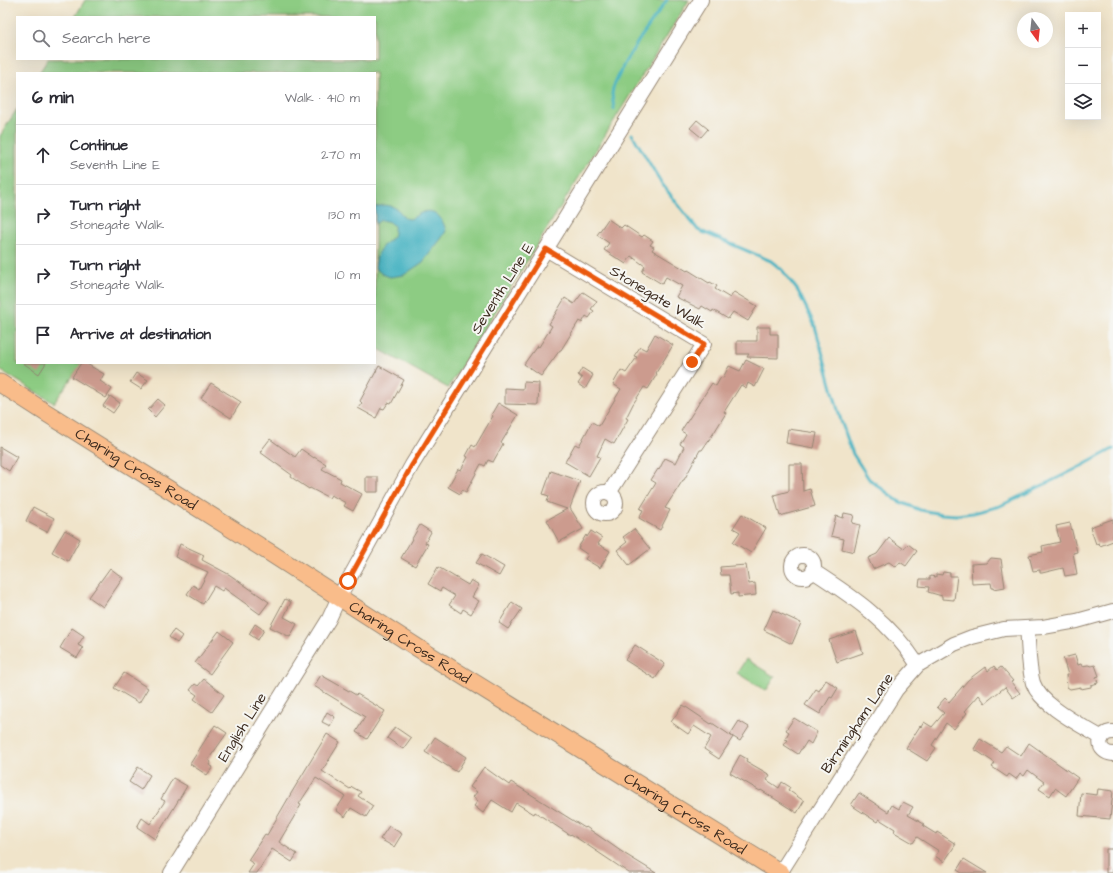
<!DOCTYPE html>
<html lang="en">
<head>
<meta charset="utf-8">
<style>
  :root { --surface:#fff; --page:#f2f2f3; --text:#2b2b33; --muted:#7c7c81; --line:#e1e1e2 }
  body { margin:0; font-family:"Architects Daughter",sans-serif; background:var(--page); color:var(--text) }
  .controls { position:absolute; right:12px; top:12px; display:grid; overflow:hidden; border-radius:0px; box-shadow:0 4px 16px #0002 }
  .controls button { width:36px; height:36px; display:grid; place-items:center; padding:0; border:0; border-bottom:1px solid var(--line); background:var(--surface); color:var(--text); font:20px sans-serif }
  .compass { position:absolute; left:1017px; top:12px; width:36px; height:36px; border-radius:50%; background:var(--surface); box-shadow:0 4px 16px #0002; rotate:165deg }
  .stop { position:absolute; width:12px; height:12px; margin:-9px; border:3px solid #ea580c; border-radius:50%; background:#fff }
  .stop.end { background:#ea580c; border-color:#fff; box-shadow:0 1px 4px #0008 }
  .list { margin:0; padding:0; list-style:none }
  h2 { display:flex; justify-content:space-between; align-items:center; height:52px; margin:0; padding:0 16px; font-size:17px }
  h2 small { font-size:13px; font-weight:400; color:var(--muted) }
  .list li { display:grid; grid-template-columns:26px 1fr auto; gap:12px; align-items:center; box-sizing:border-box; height:60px; padding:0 16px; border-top:1px solid var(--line) }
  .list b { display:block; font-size:15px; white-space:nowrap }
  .list p { margin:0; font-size:13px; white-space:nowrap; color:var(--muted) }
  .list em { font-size:13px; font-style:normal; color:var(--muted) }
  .icon { flex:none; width:22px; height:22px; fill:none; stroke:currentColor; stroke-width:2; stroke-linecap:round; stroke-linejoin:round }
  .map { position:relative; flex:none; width:1113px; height:873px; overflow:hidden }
  .search { position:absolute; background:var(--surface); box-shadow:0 4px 16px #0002; left:16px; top:16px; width:360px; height:44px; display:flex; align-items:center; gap:10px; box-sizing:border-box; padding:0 14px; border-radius:0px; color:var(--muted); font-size:15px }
  .panel { position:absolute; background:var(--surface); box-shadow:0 4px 16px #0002; left:16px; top:72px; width:360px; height:292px; border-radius:0px }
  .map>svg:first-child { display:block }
  .green { fill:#8dcc83; stroke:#647b50 }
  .water { fill:#46b3c2; stroke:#406e70 }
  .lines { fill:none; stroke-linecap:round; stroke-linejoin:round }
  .stream { stroke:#46b3c2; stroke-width:3 }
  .building { fill:#cc9b8e }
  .minor-casing { stroke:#968774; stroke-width:16 }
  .major-casing { stroke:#968774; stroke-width:19 }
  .minor { stroke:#fff; stroke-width:14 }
  .major { stroke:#f9bc8a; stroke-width:17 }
  .route { stroke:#ea580c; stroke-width:5 }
  .labels { text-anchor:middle; stroke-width:4; stroke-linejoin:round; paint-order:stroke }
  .street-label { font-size:15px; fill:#3b2a1e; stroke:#f6f6f2 }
</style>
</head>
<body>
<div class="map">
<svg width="1113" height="873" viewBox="0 0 1113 873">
  <rect width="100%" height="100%" fill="#f6f6f2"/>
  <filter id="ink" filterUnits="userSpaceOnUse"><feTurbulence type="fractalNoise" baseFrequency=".025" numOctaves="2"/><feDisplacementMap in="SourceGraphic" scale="8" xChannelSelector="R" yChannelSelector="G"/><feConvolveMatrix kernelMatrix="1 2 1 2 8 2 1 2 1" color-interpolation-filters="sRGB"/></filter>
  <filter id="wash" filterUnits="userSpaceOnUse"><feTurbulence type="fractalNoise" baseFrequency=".012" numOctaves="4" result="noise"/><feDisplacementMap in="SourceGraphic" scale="16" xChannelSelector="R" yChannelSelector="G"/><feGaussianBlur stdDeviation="0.9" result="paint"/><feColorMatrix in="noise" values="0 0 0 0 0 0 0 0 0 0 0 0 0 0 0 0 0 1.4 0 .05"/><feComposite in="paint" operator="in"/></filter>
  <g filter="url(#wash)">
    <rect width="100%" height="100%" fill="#f0e4ca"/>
    <path class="green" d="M85 0H689L448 388 375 347V73H39L48 59H375V17H75Z
      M17 109V363H82L54 403 0 370V136Z
      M746 659 775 677 766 691 737 673Z"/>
    <path class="water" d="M384 205C395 206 399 209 404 218L410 219C415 217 419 213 424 212 436 208 444 221 446 231L441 239 423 262 404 275 390 277 382 274 375 268C376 261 377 252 382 247 389 237 395 242 394 226L390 222 381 220 375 224V207Z"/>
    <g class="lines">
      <path class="stream" d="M614 109 612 94 613 88 624 64 639 40 667 0
        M632 134 662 184 698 230 771 261 782 270 798 291 815 326 841 421 853 454 869 479 898 501 920 510 942 514 956 515 973 513 1000 506 1078 468 1113 449"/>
    </g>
    <g id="blocks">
      <path class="building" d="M697 120 708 129 701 137 690 128Z
        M608 219 621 228 624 225 642 237 644 235 653 241 650 245 654 247 652 250 687 271 688 270 709 283 710 282 717 286 715 289 730 298 734 292 757 306 748 321 733 312 728 319 713 310 712 312 702 306 700 309 676 297 682 286 666 277 662 284 642 272 645 266 631 256 626 264 604 250 609 243 597 235Z
        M583 292 597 301 591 309 594 311 589 318 586 316 582 323 579 321 561 350H560L541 376 524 364 537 346 539 347 552 326 549 324 565 298 574 304Z
        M757 327H770V334H778V358L747 357 749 354H737V341H757Z
        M655 334 673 345 656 373 657 374 648 389 644 387 633 404 626 418 628 419 614 444 605 439 597 456 600 457 589 476 565 462 575 444 579 446 592 422 599 426 621 389 613 384 621 370 626 373 637 357 634 356 640 347 646 350Z
        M746 360 764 369 755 387 748 383 746 388 741 385 724 412 726 413 715 431 702 450H700L684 480H683L665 508 670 510 660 530 639 518 643 510 640 509 656 483 651 480 658 469 659 470 665 458 676 463 684 447 680 444 686 434 681 431 712 383 716 386 721 377 723 378 729 366 740 371Z
        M23 363H46L39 374Z
        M81 363H85L104 374 100 381 112 389 106 398 72 377Z
        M379 366 404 380 391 404 388 403 384 409 381 408 376 418 358 408 362 403 360 401Z
        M582 368 593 375 585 389 578 384 582 378 578 375Z
        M136 373 148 380 141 389 130 382Z
        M524 382 539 383 538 405 505 404V388L523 389Z
        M211 383 241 402 231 418 201 398Z
        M110 396 120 403 113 413 103 406Z
        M158 399 165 405 155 417 148 410Z
        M498 403 518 415 501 443 503 444 493 462 488 460 485 466 481 464 466 492 462 490 460 494 448 487 458 469 461 470 468 457 466 456 472 445 475 447 493 416 491 415Z
        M788 429 817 433 814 448 786 443Z
        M270 439 295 457 301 449 314 458V457L326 464 322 469 341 479 340 482 362 494 353 511 344 506 346 503 331 495 329 498 310 488 309 489 291 477 292 475 260 452Z
        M0 447 17 457 9 471 0 465Z
        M789 464H802L803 491 810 489 815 506 780 516 774 495 789 491Z
        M551 471 580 481 570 508 583 529 559 542 547 520 567 509 547 502 549 496 543 494Z
        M366 477H378V492H366Z
        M33 507 54 518 47 532 26 521Z
        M844 513 854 515 852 523 860 525 854 552 842 549 844 539 831 536 836 516 843 518Z
        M742 514 766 528 751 553 733 542 740 532 733 528Z
        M1113 519V541L1100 546 1099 543 1096 544 1090 527Z
        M1070 523 1077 552 1073 553 1077 574 1065 576 1063 568 1042 573H1040V570L1033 571 1029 555 1043 552 1042 546 1060 542 1056 526Z
        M420 525 431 532 425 543 428 544 415 566 401 558Z
        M634 529 650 549 629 565 617 550 627 542 623 537Z
        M65 530 80 539 68 561 52 552Z
        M591 531 602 538 598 544 610 551 600 568 585 559 588 555 578 548 586 535 587 537Z
        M889 538 904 549 908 544 917 551 906 566 900 562 896 567 889 562 873 569 868 558 877 554Z
        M180 544 204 555 202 560 230 575 269 602 260 614 224 588 222 591 214 586 203 604 187 594 193 585 199 589 208 572 175 557Z
        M482 554 504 567 499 576 476 563Z
        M991 558 1001 559 1005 587 994 589V588H992L991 583 972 584 971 564 987 563Z
        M746 565 749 584 755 583 756 595 738 597V593L731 594 729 575H721L720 567Z
        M438 567 468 585 471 580 479 585 472 597 479 601 471 614 463 609 461 613 449 605 455 596 442 588 440 591 428 584Z
        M110 568 123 578 103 607 89 597Z
        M943 572 950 573V576H957L954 600 942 599V596L928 592 929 587 919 586 920 579H930V576L936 577V574L942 575Z
        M285 599 291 602 284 617 297 624 290 637 270 627Z
        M512 602 522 609 508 629 499 623Z
        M773 610 801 623 792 644 764 630Z
        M255 624 264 630 258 640 249 634Z
        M72 628 84 636 78 645 83 648 77 658 60 648Z
        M174 630 182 636 177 643 169 637Z
        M219 631 233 642 210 674 195 663Z
        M856 631 863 653 837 662 829 640Z
        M635 645 665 664 655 679 625 660Z
        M1075 655 1078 665 1081 664 1082 666 1088 665 1091 666 1095 665 1099 676 1096 677 1098 683 1091 685V687L1081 689V687L1070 689 1067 687 1066 675H1068L1063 658Z
        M994 666 997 670 1001 667 1013 681 1011 682 1020 693 1013 698 1005 687 985 703 979 695 965 711 967 713 954 729 946 723 932 745 936 748 927 761 906 748 920 726 921 727 924 722 932 727 944 713 937 707 945 698 949 702 968 680 985 667 988 671Z
        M124 673 148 688 139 703 114 688Z
        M321 675 356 695 357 694 385 711 367 739 356 732 365 717 314 686Z
        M204 679 224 695 212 712 194 699 197 695 190 690 195 684 198 686Z
        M826 680 838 688 832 698 830 697 820 714 805 705 816 689 819 691Z
        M683 705 711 724 712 723 733 737 719 759 704 749 711 737 694 726 688 734 671 722Z
        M327 712 335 717 330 726 322 722Z
        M794 718 817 732 811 744 807 741 802 749H801L798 754 784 745 788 740 785 739 789 732 786 730Z
        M739 721 749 727 740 741 730 735Z
        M215 725 227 733 208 760 211 762 209 765 213 767 207 775 190 764Z
        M395 727 411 738 403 749 387 738Z
        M327 734 340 742 322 771 350 789 352 787 361 792 358 796 373 806 366 817 351 808 345 817 336 810 345 796 316 778 299 804 301 805 279 842 297 854 292 862 272 849 257 873H248L254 864 248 860 265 834 267 835 292 792Z
        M435 737 466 757 457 772 425 752Z
        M980 739 1001 752 1006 746 1021 756 1029 743 1078 778 1066 796 1055 788 1050 796 1039 789 1044 782 1028 770 1024 776 1020 773 1016 779 1009 774 1007 777 992 767 995 763 974 749Z
        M740 755 747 759 746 761 770 775 767 780 779 788 782 782 790 787 788 790 804 801 797 813 761 790 760 791 730 773Z
        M138 767 150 775 141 790 129 782Z
        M484 767 509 785 511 782 585 828 586 827 625 854 656 873H629L571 834 570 835 535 812 534 814 516 803 511 812 492 800 483 813 474 806 478 801 473 797 477 792 470 787Z
        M173 778 187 786 155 839 137 827 142 818 150 824 165 801 161 799Z
        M1098 789 1113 791 1110 819 1079 816 1081 793 1097 795Z
        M859 793 888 812 892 805 899 809 903 802 913 807 908 815 924 824 923 826 936 834 937 832 956 844 944 862 935 856 939 851 917 837 913 843 894 832 895 829 879 819 877 822 851 805Z
        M389 826 402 834 394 847 380 839Z
        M1106 849H1113V873H1106Z
        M964 859 987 873H962L957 870Z"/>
    </g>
  </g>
  <g filter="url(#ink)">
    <use href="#blocks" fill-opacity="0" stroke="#968774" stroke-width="1"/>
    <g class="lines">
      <defs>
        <path id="minor" d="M546 249 704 344 609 493
          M594 503a11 11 0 1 1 22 0a11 11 0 1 1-22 0Z
          M792 566a11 11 0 1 1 22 0a11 11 0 1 1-22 0Z
          M813 571C855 598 890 622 918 665
          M1027 628C1029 646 1028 666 1033 683 1041 706 1081 725 1102 738
          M1113 732C1096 732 1096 753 1113 754
          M171 873 329 619 339 597 412 465 701 0
          M780 873 896 690 918 665 954 644 972 637 1004 629 1043 627 1077 621 1113 611"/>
        <g id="major">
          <path id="s1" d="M0 383 45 412 272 554 418 648 781 873"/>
        </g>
      </defs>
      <use href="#minor" class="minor-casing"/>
      <use href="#major" class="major-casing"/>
      <use href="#minor" class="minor"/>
      <use href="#major" class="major"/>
    </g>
  </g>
  <g class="lines" filter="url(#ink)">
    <path class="route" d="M348 581 412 465 546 249 704 344 692 362"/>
  </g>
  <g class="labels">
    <g class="street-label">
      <text transform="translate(502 288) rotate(-58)" y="5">Seventh Line E</text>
      <text transform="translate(658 297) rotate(31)" y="5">Stonegate Walk</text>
      <text dy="5" stroke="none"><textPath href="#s1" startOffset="161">Charing Cross Road</textPath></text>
      <text dy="5" stroke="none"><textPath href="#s1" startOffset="485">Charing Cross Road</textPath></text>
      <text transform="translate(857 723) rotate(-56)" y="5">Birmingham Lane</text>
      <text transform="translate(242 727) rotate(-58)" y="5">English Line</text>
      <text dy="5" stroke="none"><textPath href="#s1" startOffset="809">Charing Cross Road</textPath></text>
    </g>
  </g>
</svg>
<div class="controls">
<button>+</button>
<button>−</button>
<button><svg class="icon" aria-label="layers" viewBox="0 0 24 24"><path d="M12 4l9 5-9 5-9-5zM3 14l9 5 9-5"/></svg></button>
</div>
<svg class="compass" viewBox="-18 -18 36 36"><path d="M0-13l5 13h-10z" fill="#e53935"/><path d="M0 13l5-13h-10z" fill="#7c7c81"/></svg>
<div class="stop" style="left:348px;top:581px"></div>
<div class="stop end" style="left:692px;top:362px"></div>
<div class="search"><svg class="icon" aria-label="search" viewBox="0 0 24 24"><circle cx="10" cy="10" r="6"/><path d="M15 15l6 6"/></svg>Search here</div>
<section class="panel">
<h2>6 min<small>Walk · 410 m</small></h2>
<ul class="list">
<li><svg class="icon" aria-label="ahead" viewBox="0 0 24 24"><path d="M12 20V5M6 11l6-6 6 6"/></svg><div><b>Continue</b><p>Seventh Line E</p></div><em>270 m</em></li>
<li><svg class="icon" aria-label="right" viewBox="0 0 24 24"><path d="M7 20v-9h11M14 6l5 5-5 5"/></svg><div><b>Turn right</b><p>Stonegate Walk</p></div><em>130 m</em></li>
<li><svg class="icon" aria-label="right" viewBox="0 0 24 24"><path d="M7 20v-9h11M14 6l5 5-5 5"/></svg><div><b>Turn right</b><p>Stonegate Walk</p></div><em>10 m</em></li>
<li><svg class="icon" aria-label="arrive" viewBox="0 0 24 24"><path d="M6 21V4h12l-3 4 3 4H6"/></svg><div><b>Arrive at destination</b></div></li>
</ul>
</section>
</div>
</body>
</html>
